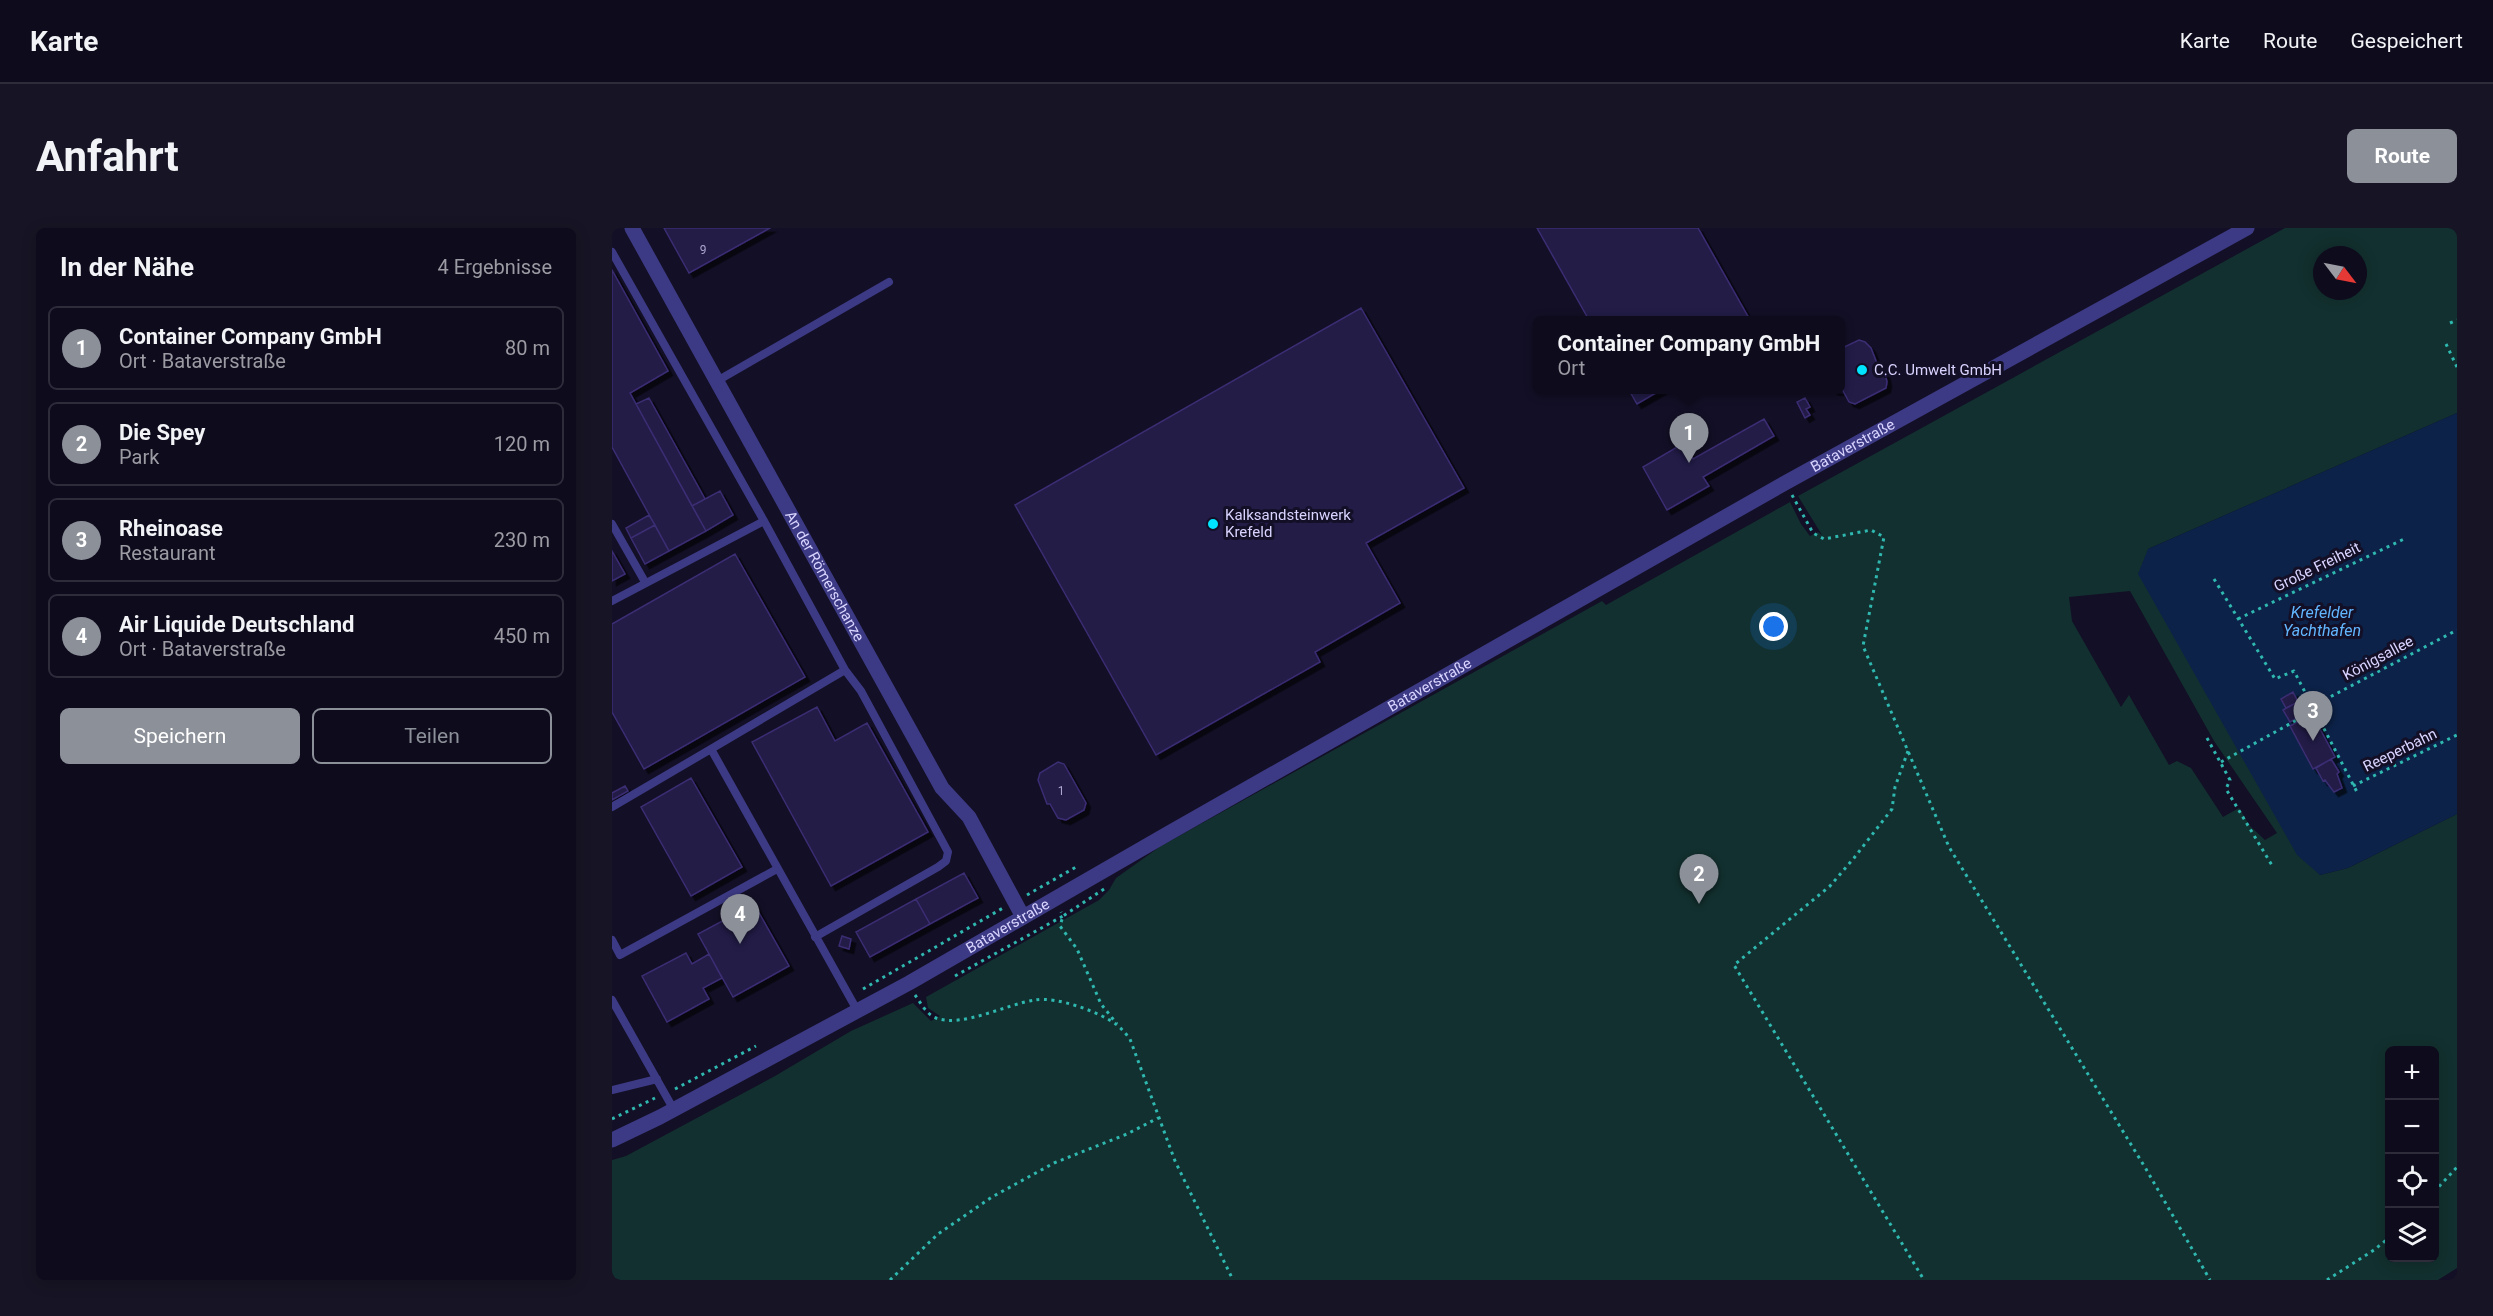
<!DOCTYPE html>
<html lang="de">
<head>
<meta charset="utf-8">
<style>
  :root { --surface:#0e0b1c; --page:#171425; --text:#f1f3f6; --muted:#9b9ba3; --line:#2e2b3b; --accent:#8c9099 }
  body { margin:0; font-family:Roboto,sans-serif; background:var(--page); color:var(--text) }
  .controls { position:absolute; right:18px; bottom:18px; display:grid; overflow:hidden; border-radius:9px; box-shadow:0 3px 15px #0003 }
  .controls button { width:54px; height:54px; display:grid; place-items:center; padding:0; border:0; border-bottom:2px solid var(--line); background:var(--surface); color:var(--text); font:30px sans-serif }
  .compass { position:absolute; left:1701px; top:18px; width:54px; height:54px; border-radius:50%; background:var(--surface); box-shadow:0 3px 15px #0003; rotate:122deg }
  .you { position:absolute; left:1162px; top:399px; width:21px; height:21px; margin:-15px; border:4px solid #fff; border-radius:50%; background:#1a73e8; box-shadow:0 0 0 9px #1a73e833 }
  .badge { display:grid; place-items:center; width:39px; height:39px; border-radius:50%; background:var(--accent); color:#fff; font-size:20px; font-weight:700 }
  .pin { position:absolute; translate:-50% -50px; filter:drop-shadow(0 2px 3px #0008) }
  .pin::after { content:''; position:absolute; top:32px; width:21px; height:18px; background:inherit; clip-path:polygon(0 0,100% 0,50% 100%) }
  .popup { position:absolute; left:921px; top:88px; width:312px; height:78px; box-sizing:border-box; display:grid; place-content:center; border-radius:9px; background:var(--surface); filter:drop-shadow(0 2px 4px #0005); font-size:20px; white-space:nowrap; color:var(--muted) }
  .popup b { font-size:22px; color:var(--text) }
  .popup::after { content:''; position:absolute; left:50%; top:100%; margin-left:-12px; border:12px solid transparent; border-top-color:var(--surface) }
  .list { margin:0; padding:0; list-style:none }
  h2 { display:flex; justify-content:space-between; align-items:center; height:78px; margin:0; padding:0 24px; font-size:26px }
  h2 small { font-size:20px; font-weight:400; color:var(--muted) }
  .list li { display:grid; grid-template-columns:39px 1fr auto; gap:18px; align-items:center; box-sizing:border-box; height:84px; margin:0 12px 12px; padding:0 12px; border:2px solid var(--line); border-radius:9px }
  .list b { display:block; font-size:22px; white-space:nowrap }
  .list p { margin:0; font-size:20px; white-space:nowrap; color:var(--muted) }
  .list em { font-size:20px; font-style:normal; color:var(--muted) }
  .actions { display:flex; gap:12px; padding:18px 24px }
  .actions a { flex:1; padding:14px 0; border:2px solid var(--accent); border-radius:9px; text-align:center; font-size:21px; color:var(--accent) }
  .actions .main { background:var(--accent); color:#fff }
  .icon { flex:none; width:33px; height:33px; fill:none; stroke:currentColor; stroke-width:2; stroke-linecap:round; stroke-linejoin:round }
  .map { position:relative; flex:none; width:1845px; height:1052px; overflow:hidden; border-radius:9px }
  header { display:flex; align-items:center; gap:36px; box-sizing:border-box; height:84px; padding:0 30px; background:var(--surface); border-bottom:2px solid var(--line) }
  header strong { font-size:28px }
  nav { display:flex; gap:33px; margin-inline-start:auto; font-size:21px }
  .intro { display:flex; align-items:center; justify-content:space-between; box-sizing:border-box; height:144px; padding:0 36px }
  h1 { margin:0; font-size:42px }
  .button { padding:15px 27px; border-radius:9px; background:var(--accent); color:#fff; font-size:21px; font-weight:700 }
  main { display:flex; gap:36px; padding:0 36px }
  aside { flex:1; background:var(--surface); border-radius:9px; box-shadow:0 3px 15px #0003 }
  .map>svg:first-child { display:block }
  .green { fill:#12302f; fill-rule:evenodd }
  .water { fill:#0c2248 }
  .building { fill:#241b47; stroke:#3b2d73; stroke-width:1.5; filter:url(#shadow) }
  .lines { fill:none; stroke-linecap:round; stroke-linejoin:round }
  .path { stroke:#2fb8b0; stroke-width:3; stroke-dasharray:3 4.5; stroke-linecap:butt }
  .service { stroke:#3d3a85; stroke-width:8 }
  .minor { stroke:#3d3a85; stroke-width:15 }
  .poi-dot { fill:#00e5ff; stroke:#130f26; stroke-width:2 }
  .labels { text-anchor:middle; stroke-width:6; stroke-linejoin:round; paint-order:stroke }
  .number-label { font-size:12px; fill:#aca6d1 }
  .poi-label { font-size:15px; fill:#d9d4ff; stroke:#130f26; text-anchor:start }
  .street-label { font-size:15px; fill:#d9d4ff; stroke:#130f26 }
  .water-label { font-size:16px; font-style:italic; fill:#62b6ff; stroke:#130f26 }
</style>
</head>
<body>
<header>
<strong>Karte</strong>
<nav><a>Karte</a><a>Route</a><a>Gespeichert</a></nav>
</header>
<div class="intro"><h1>Anfahrt</h1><a class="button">Route</a></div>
<main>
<aside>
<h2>In der Nähe<small>4 Ergebnisse</small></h2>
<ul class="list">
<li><span class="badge">1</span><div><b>Container Company GmbH</b><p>Ort · Bataverstraße</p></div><em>80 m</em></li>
<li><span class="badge">2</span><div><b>Die Spey</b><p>Park</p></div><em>120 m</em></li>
<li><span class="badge">3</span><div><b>Rheinoase</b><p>Restaurant</p></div><em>230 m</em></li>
<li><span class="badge">4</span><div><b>Air Liquide Deutschland</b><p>Ort · Bataverstraße</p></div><em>450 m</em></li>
</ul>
<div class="actions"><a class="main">Speichern</a><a>Teilen</a></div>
</aside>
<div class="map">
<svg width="1845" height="1052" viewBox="0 0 1845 1052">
  <defs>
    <filter id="shadow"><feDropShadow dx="4.5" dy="4.5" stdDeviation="0" flood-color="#0009"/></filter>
  </defs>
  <rect width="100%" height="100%" fill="#130f26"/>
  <path class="green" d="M1673 0H1845V185L1536 321 1708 647 1736 640 1845 586V1040L1826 1052H0V932L14 928 163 848 239 803 301 775 319 793 328 788 316 780 314 769 487 672 497 662 504 650 549 618 990 373 994 377 1178 274 1189 296 1198 308 1206 304 1210 307 1186 268ZM1710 27H1746V63H1710ZM1518 363 1602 513 1665 605 1653 612 1638 598 1627 580 1611 589 1579 540 1565 533 1557 537 1517 467 1509 479 1460 393 1457 369ZM1778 822H1822V1030H1778Z"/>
  <path class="water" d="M1845 185V586L1736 640 1708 647 1685 627 1526 346 1536 321Z"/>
  <path class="building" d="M52 0H158L77 45Z
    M925 0H1086L1138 92H977Z
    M0 42 56 143 18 165 94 303 57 323 0 219Z
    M749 80 852 260 754 315 788 375 703 424 708 434 544 527 403 277Z
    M1247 112 1253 114 1259 120 1266 138 1273 145 1275 154 1274 160 1243 176 1237 174 1230 161 1226 163 1220 162H1228V121Z
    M1017 162H1049L1025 176Z
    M37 170 93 271 80 278 24 176Z
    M1193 170 1198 179 1194 181 1198 187 1193 190 1185 174Z
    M1152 191 1162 208 1091 249 1097 258 1055 282 1031 239 1072 215 1081 231Z
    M108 263 121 287 94 303 80 278Z
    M37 287 43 297 19 310 14 300Z
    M43 297 57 323 33 336 19 310Z
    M0 323 13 346 0 353Z
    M123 326 193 449 32 541 0 484V396Z
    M1681 464 1686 474 1674 480 1669 471Z
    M1689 472 1695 484 1678 494 1671 482Z
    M205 479 223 513 255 495 316 604 219 658 140 514Z
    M1700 486 1723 529 1701 541 1678 498Z
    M1719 531 1727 544 1725 546 1730 560 1722 564 1713 552 1711 553 1704 540Z
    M446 534 452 536 474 575 472 582 454 592 446 590 438 576H435L426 552 428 545Z
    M79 550 130 639 79 668 29 579Z
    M13 558 16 563 0 572V565Z
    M352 645 366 670 318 696 304 671Z
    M304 671 318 696 258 729 244 704Z
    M142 676 177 738 121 769 86 706Z
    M230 708 239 711 237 721 227 718Z
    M74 725 80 736 97 726 110 750 91 760 97 771 55 794 30 748Z"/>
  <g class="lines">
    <path class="path" d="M1838 95 1845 92
      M1834 116 1845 139
      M1180 267 1201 305 1212 311 1259 302 1272 309 1251 418 1337 619 1534 941 1598 1052
      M1602 351 1663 451 1682 443 1746 566
      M1626 391 1794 310
      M1699 479 1845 402
      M1595 510 1618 552 1614 561 1661 639
      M1296 523 1283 559 1280 581 1242 630 1218 658 1122 737 1312 1052
      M1609 534 1701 483
      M1741 558 1845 507
      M492 661 451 688 448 698 465 721 489 776 505 796
      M415 667 464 639
      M343 748 451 688 449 684
      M251 761 391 680
      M303 767C309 775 314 786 324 790 350 800 395 776 423 772 444 768 488 784 505 797 510 801 514 806 518 811L563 933 621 1052
      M63 861 144 818
      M0 891 43 870
      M1822 964 1845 939
      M278 1052 326 1006 380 969 442 935 515 906 546 890
      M1715 1052 1762 1022 1778 1009"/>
    <path class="service" d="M0 24 152 293
      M105 153 277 54
      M0 296 33 354
      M0 373 152 293 233 442 99 521
      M0 579 99 521 245 782
      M203 709 326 639 334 633 336 624 249 463 233 442
      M0 712 8 727 165 641
      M0 772 62 882
      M0 862 45 851"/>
    <g class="minor">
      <path id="s1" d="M20 0 330 560 357 589 411 689"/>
      <path id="s2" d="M0 912 48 889 297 755 557 605 1173 255 1635 0"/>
    </g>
  </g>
  <g class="poi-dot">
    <circle cx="1250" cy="142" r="6"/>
    <circle cx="601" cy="296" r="6"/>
  </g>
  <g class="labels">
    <g class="number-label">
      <text x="91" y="26">9</text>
      <text x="449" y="567">1</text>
    </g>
    <g class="poi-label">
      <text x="1262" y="147">C.C. Umwelt GmbH</text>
      <text x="613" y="292">Kalksandsteinwerk<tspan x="613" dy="17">Krefeld</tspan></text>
    </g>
    <g class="street-label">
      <text dy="5" stroke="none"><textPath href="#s2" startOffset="1422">Bataverstraße</textPath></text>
      <text transform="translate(1705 339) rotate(-26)" y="5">Große Freiheit</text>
      <text dy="5" stroke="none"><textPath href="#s1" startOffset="398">An der Römerschanze</textPath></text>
      <text transform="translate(1766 430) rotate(-28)" y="5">Königsallee</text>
      <text dy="5" stroke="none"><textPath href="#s2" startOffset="936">Bataverstraße</textPath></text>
      <text transform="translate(1788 522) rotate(-26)" y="5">Reeperbahn</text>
      <text dy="5" stroke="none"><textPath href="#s2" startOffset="450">Bataverstraße</textPath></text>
    </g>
    <g class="water-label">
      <text x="1710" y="390">Krefelder<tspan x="1710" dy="18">Yachthafen</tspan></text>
    </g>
  </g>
</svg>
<div class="controls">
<button>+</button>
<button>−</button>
<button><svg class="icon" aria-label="locate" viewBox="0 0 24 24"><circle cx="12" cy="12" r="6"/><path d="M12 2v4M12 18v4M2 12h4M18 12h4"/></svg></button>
<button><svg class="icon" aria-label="layers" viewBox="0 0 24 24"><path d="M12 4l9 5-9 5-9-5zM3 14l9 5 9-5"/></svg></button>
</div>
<svg class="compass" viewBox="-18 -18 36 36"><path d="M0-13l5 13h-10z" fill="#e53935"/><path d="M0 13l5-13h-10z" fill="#9b9ba3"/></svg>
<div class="you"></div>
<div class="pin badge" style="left:1077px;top:235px">1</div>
<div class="popup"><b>Container Company GmbH</b>Ort</div>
<div class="pin badge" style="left:1087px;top:676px">2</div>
<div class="pin badge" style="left:1701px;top:513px">3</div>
<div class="pin badge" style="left:128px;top:716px">4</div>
</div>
</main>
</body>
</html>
